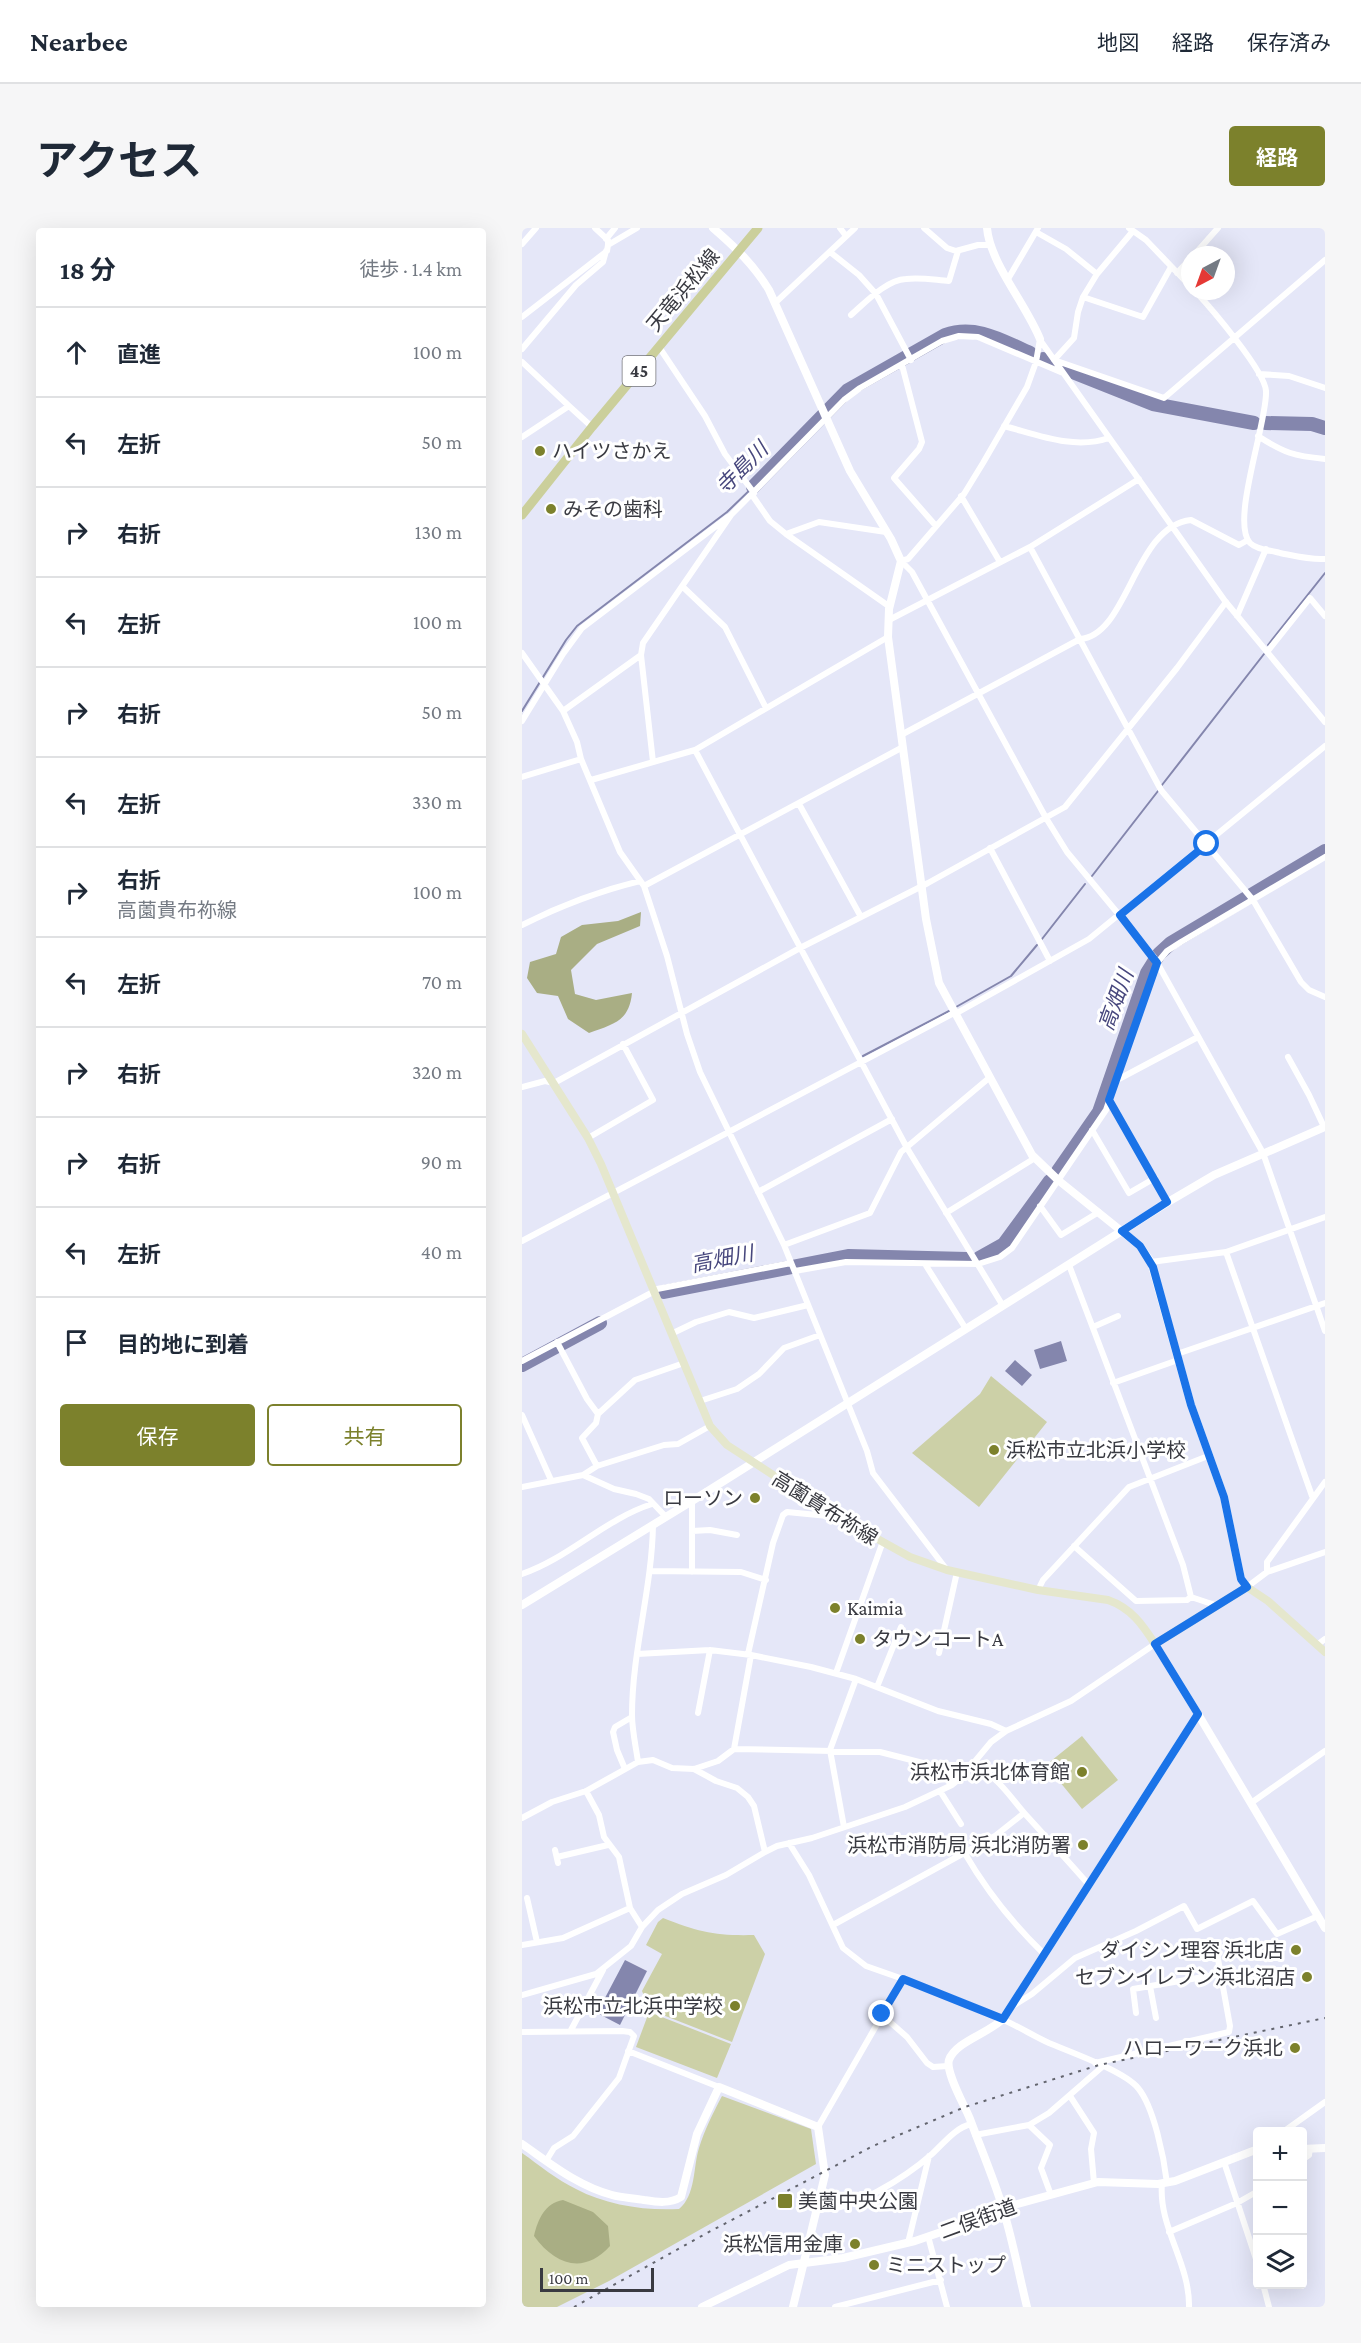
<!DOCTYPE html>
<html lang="ja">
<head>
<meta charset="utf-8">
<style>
  :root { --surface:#fff; --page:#f6f6f7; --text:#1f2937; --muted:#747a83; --line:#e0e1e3; --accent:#7c812c }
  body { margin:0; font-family:"Crimson Pro","Noto Sans JP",serif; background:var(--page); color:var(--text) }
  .controls { position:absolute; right:18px; bottom:18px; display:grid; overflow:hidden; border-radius:6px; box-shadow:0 6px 24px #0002 }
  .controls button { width:54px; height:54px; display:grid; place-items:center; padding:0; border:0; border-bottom:2px solid var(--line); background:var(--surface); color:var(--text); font:30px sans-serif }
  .compass { position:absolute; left:659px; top:18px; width:54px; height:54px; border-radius:50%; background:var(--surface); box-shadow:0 6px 24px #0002; rotate:221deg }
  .scale { position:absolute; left:18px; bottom:15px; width:114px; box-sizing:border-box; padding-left:6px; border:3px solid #393a41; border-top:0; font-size:16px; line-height:21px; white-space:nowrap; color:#393a41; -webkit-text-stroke:4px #fff; paint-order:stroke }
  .stop { position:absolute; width:18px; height:18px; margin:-14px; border:4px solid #1a73e8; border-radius:50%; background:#fff }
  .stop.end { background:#1a73e8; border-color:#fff; box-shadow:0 2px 6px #0008 }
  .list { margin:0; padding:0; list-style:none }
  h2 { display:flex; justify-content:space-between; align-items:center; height:78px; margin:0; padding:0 24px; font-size:26px }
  h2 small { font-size:20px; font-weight:400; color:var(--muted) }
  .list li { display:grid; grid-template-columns:39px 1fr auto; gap:18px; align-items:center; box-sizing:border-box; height:90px; padding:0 24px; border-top:2px solid var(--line) }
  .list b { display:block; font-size:22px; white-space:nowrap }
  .list p { margin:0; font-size:20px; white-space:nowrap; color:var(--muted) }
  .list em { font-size:20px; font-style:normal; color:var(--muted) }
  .actions { display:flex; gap:12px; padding:18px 24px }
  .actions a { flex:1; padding:14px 0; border:2px solid var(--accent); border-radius:6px; text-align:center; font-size:21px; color:var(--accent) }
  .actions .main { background:var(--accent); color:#fff }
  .icon { flex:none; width:33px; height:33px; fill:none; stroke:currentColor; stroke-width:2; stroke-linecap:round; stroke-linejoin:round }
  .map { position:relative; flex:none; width:803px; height:2079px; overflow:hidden; border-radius:6px }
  header { display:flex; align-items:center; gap:36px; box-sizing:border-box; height:84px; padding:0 30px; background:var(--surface); border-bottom:2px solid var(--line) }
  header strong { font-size:28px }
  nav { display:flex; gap:33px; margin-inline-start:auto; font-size:21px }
  .intro { display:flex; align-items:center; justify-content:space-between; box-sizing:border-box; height:144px; padding:0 36px }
  h1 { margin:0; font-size:42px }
  .button { padding:15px 27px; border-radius:6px; background:var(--accent); color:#fff; font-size:21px; font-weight:700 }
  main { display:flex; gap:36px; padding:0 36px }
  aside { flex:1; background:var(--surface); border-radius:6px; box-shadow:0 6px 24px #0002 }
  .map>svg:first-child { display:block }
  .green { fill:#ccd0a7 }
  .forest { fill:#a9ae84 }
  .water { fill:#8486ad }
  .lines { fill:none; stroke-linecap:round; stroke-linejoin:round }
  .stream { stroke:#8486ad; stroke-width:2 }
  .river { stroke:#8486ad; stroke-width:14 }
  .minor { stroke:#fff; stroke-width:6 }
  .tertiary { stroke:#fff; stroke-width:8 }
  .secondary { stroke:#e5e7cd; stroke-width:8 }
  .primary { stroke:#cbcf9b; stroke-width:9 }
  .rail { stroke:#63656e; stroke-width:2; stroke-dasharray:3 6; stroke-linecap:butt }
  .route { stroke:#1a73e8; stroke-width:8 }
  .poi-dot { fill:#7c812c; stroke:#fff; stroke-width:2 }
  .labels { text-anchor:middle; stroke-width:6; stroke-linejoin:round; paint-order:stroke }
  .shield { fill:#fff; stroke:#74757a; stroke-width:1.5 }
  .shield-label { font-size:18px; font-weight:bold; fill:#393a41 }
  .street-label { font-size:20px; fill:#393a41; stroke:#fff }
  .poi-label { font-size:20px; fill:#393a41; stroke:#fff; text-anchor:end }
  .water-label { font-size:21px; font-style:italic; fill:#47477d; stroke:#fff }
</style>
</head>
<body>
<header>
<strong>Nearbee</strong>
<nav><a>地図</a><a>経路</a><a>保存済み</a></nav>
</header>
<div class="intro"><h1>アクセス</h1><a class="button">経路</a></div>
<main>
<aside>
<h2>18 分<small>徒歩 · 1.4 km</small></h2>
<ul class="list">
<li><svg class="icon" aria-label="ahead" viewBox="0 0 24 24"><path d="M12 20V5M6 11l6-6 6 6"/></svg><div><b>直進</b></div><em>100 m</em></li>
<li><svg class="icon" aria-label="left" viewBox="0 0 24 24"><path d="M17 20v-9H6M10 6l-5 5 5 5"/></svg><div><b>左折</b></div><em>50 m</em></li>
<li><svg class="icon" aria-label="right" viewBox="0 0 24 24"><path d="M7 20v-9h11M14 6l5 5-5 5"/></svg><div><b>右折</b></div><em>130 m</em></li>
<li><svg class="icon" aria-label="left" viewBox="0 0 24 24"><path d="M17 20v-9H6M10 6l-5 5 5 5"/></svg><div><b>左折</b></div><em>100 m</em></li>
<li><svg class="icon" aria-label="right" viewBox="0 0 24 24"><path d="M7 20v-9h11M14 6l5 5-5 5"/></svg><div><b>右折</b></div><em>50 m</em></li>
<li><svg class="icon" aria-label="left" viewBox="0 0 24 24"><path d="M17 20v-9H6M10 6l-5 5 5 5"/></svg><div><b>左折</b></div><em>330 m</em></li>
<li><svg class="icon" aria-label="right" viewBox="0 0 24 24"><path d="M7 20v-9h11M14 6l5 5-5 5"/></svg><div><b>右折</b><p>高薗貴布祢線</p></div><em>100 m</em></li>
<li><svg class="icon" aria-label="left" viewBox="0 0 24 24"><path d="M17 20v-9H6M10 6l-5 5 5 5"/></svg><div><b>左折</b></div><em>70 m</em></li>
<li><svg class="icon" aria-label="right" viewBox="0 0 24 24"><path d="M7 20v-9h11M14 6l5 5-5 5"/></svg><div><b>右折</b></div><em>320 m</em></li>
<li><svg class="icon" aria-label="right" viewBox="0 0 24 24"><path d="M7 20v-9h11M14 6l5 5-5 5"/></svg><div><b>右折</b></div><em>90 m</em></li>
<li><svg class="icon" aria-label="left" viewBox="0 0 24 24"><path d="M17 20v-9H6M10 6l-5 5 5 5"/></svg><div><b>左折</b></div><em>40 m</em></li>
<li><svg class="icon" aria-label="arrive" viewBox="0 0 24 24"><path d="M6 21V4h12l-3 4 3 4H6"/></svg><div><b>目的地に到着</b></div></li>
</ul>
<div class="actions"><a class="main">保存</a><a>共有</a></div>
</aside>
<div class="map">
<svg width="803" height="2079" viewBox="0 0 803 2079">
  <rect width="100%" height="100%" fill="#e5e7f8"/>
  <path class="green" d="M469 1148 525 1194 457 1279 390 1225 458 1166Z
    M560 1508 596 1552 560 1581 524 1537Z
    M141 1690C176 1704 194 1708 232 1707L243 1726 210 1814 128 1782 120 1763 140 1726 124 1717 136 1694Z
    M127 1784 209 1816 195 1850 114 1819Z
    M200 1868 289 1901 294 1936 87 2053 35 2079H0V1925C17 1937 35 1952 54 1961 84 1977 123 1983 157 1981 174 1967 171 1939 177 1920 183 1901 191 1885 200 1868Z"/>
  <path class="forest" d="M119 684 118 698 75 716 49 742 53 766 74 772 110 765C107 794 91 796 67 805L46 791 36 768 15 765 5 750 8 734 34 726 39 709 60 697 96 693Z
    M41 1972 71 1984 86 1998 88 2018C62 2047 33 2037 12 2008 16 1991 23 1975 41 1972Z"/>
  <path class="water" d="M539 1113 545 1133 518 1141 512 1122Z
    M493 1132 510 1147 500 1158 483 1143Z
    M103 1732 125 1743 98 1797 75 1785Z"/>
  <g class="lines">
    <path class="stream" d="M746 417 803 345
      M0 483 44 412 55 398 205 284 231 259
      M640 557 742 426
      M570 648 636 563
      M520 711 563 656
      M434 779 489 748 515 717
      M341 828 429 782"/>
    <path class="river" d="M521 131 530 135
      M543 141 631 176 732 195
      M743 195 790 196 803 200
      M231 259 326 162 423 107C454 96 481 113 508 125
      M536 943 577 884 625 745 637 726 649 715 803 623
      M457 1030 482 1016 528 953
      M142 1064 326 1028 445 1031
      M0 1137 78 1095"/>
    <path class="minor" d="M73 0 86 12V17
      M318 0 324 8
      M402 0 425 20 434 23 456 17H468
      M607 0 624 12 668 58
      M611 3 575 46 561 69 556 84 552 110 532 132 642 170 803 32
      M514 4 544 21 575 46
      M84 11 93 0
      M0 16 14 0
      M308 24 337 47 354 66 389 132
      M672 27 696 0
      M655 45 668 31
      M486 51 516 0
      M673 63C688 79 743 143 744 163 746 192 708 294 728 315 735 322 749 322 758 325 773 328 788 332 803 331
      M561 69 621 89 649 39
      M253 75 333 0
      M329 87C344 74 364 52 384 51 398 49 413 52 427 53L436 23
      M0 89 85 23 86 17 115 0
      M518 111 514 134 505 159 461 235 442 266 386 331 379 333 390 344 524 590 545 624 632 729 741 925 803 1103
      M518 112 703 373 803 494
      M137 119 183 188 203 226 232 265
      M0 121 54 57 81 34 84 23
      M0 134 47 178
      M380 137 400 214 397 221 372 250 414 298
      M737 146 767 148 803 160
      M482 198C516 207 552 222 587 210
      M736 208C762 225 772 228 803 231
      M0 209 47 178 70 199
      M230 267 248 293 264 306 297 294 364 304
      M439 268 478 334
      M264 306 368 379
      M508 319 639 562 731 672 779 754 787 762 803 769
      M161 359 203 399 244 480
      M715 388 744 321
      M367 392 508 319 617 251
      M745 424 788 370 803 388
      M0 425 41 483 55 514 59 531 98 624 122 658 145 728 165 806 178 844 262 1017 345 1223 351 1245 425 1342
      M41 483 119 427
      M0 493 41 426 60 400 206 289
      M379 507 558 411C606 408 612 298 669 292L717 317 726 312
      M173 522 385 920 481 1078
      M131 534 119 427 121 415 209 287 322 172 338 160 420 113 437 108 456 109 541 145
      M0 549 59 531
      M69 552 173 522 366 409
      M277 576 339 689
      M468 620 528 733
      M122 658 381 519
      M0 697C38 678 77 663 118 653
      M433 786 567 711 803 518
      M766 829 787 867 802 899
      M595 852 676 809
      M0 859 23 853 32 855 278 720 406 655 543 579 655 440 704 374
      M587 872 646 974
      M570 902 607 965 633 950
      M66 910 131 872 101 816
      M236 964 370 891
      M518 978 539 1007 577 984
      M424 985 513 930
      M0 1013 432 785
      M262 1017 348 985 379 924 467 850
      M704 1024 790 1268
      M629 1034 704 1024 803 989
      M403 1036 444 1101
      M547 1037 661 1337 669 1369
      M273 1043 324 1034 456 1036 478 1029 490 1020 584 882 635 735 645 723 659 714 803 629
      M130 1062 269 1035
      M571 1099 596 1088
      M149 1106 174 1094 207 1084 232 1090 286 1077
      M35 1114 65 1171 76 1186 113 1152 162 1135
      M655 1126 803 1075
      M0 1133 131 1064
      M591 1155 656 1132
      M178 1173 215 1161 237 1146 262 1120 298 1107
      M0 1187 29 1252
      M75 1238 60 1210 74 1195 76 1186
      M61 1247 92 1261 114 1266 127 1271 144 1289
      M0 1259 61 1247 75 1238 142 1217 156 1216 188 1198
      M170 1303 188 1302 215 1307
      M552 1318 614 1373 665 1372 669 1369 693 1377
      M129 1343 219 1344 244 1352
      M170 1344V1273
      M745 1344V1334L803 1254
      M0 1346C47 1330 83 1291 130 1276
      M725 1359 745 1344 803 1324
      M516 1362 521 1352 607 1259 686 1228
      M795 1417 803 1411
      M417 1425 435 1344
      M115 1426 188 1422 229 1427 289 1439 334 1451 416 1483 469 1496 484 1503
      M226 1426 251 1315 261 1287 265 1284 316 1289
      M314 1445 360 1316
      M355 1459 379 1399
      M176 1485 188 1422
      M212 1521 229 1427
      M116 1534 131 1532 150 1540 172 1541 196 1533 212 1521 358 1524 401 1535 440 1549 469 1514 484 1503 549 1473 633 1416
      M450 1538C475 1546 487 1568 504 1587 525 1610 546 1633 567 1657
      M103 1541 95 1522 91 1504 93 1499 110 1489
      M172 1541 194 1553 215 1560 226 1569 232 1578 243 1624
      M64 1563 77 1587 82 1609 97 1629 108 1680 120 1699
      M418 1563 439 1596
      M729 1575 803 1523
      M0 1590 30 1574 64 1563 116 1534C114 1519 110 1502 110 1487 110 1423 130 1361 131 1297
      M322 1599 308 1522 334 1451
      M267 1615 287 1647 321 1720 344 1738 381 1751
      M33 1622 36 1635
      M442 1624C464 1662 490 1695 522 1726
      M35 1629 86 1617
      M5 1670 15 1714
      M311 1697 473 1608 502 1585
      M0 1717 41 1710 108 1680
      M628 1758 634 1790
      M0 1767 74 1746 109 1718 120 1699 136 1682 160 1666 204 1647 243 1624 255 1618 290 1610 383 1579 430 1557 440 1549
      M489 1779 510 1766 553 1730 614 1703 662 1678 675 1701 731 1673 755 1706 796 1688
      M614 1785 611 1761 699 1746
      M360 1787 385 1809 405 1835 411 1839 426 1838
      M49 1802 81 1742
      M0 1804 100 1803 108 1804 112 1808 97 1850 51 1908 32 1920 24 1933
      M106 1823 197 1859
      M573 1835 707 1804 708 1798 694 1720
      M548 1868 572 1905 569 1921 572 1955
      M507 1897 528 1917 519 1940 529 1967
      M296 1899 381 1751C414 1764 450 1776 482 1792 497 1799 512 1808 527 1815 548 1824 602 1843 616 1860 632 1879 642 1930 645 1955
      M761 1904 803 1874
      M453 1907 507 1897 527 1885 580 1839
      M780 1932 787 1927 788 1920
      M702 1934 736 2037
      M640 1955C636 1999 668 2035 667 2079
      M296 1981C329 1985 385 1948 410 1926 422 1915 433 1900 449 1896
      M647 2004 715 1975 736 1963
      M406 2008 425 2079
      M386 2015 407 1928
      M741 2056 747 2079
      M313 2079 419 2052"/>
    <path class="tertiary" d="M191 0C213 19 232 37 247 62L328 243 369 311 379 333 367 381 366 409 404 691 417 755 510 927 536 952 618 1018 629 1034 669 1177 702 1269 719 1351 725 1359
      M465 0C468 35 504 76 518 111
      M0 1377 170 1273 646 974 692 947 803 899
      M676 1486 803 1700
      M0 1916C29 1936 56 1958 90 1967 100 1970 112 1970 122 1972 135 1974 148 1976 159 1969L175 1906 197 1859 296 1899 303 1947 271 2079
      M780 1921 803 1920
      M180 2079 267 2037 321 2030 393 2013 457 1991 481 1980 576 1954 636 1956 653 1953 736 1921
      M505 2079C497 2047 491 2013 481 1981 472 1951 459 1921 448 1891 443 1878 423 1844 427 1832 433 1814 467 1805 481 1791L676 1486 633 1416"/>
    <path class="secondary" d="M0 806 66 910 79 936 188 1198 205 1217 316 1289 388 1329 425 1342 516 1362 586 1372C609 1380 620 1396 633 1416L725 1359 746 1373 803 1424"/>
    <path class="primary" d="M0 287 70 199 236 0"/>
    <path class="rail" d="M52 2079 185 2005 351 1918 443 1879 577 1837 803 1790"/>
  </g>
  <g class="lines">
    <path class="route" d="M360 1786 381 1751 481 1791 676 1486 633 1416 725 1359 719 1351 702 1269 669 1177 631 1039 618 1018 600 1003 645 974 587 872 635 735 598 687 685 616"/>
  </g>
  <g class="poi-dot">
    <circle cx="18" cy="223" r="6"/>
    <circle cx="29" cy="281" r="6"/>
    <circle cx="472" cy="1222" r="6"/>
    <circle cx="233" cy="1270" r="6"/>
    <circle cx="313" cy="1380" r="6"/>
    <circle cx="338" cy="1411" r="6"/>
    <circle cx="560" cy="1544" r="6"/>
    <circle cx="561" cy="1617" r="6"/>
    <circle cx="774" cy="1722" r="6"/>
    <circle cx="785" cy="1749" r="6"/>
    <circle cx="213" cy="1778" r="6"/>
    <circle cx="773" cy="1820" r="6"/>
    <rect x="255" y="1965" width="16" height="16" rx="3"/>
    <circle cx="333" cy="2016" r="6"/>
    <circle cx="352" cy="2037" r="6"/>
  </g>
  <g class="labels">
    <rect class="shield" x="100.5" y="128" width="33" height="30" rx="4.5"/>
    <g class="shield-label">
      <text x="117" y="149">45</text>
    </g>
    <g class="street-label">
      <text transform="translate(161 62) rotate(-50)" y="7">天竜浜松線</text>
      <text transform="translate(303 1280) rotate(32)" y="7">高薗貴布祢線</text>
      <text transform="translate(456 1991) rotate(-20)" y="7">二俣街道</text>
    </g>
    <g class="poi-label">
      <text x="30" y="230" text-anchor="start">ハイツさかえ</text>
      <text x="41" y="288" text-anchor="start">みその歯科</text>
      <text x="484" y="1229" text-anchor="start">浜松市立北浜小学校</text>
      <text x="221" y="1277">ローソン</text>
      <text x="325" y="1387" text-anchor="start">Kaimia</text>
      <text x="350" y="1418" text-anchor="start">タウンコートA</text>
      <text x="548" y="1551">浜松市浜北体育館</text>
      <text x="549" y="1624">浜松市消防局 浜北消防署</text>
      <text x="762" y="1729">ダイシン理容 浜北店</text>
      <text x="773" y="1756">セブンイレブン浜北沼店</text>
      <text x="201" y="1785">浜松市立北浜中学校</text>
      <text x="761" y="1827">ハローワーク浜北</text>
      <text x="276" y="1980" text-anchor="start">美薗中央公園</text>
      <text x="321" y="2023">浜松信用金庫</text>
      <text x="364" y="2044" text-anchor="start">ミニストップ</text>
    </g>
    <g class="water-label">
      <text transform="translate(220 240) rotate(-45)" y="7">寺島川</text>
      <text transform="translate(594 772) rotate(-70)" y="7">高畑川</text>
      <text transform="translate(200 1031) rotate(-11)" y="7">高畑川</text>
    </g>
  </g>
</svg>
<div class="controls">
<button>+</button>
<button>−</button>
<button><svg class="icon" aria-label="layers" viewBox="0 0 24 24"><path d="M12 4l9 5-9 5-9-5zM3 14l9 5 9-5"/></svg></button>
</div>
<svg class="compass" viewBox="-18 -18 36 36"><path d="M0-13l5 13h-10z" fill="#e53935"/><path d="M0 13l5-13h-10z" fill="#747a83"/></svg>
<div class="scale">100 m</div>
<div class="stop" style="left:685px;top:616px"></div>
<div class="stop end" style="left:360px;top:1786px"></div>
</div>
</main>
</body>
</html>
